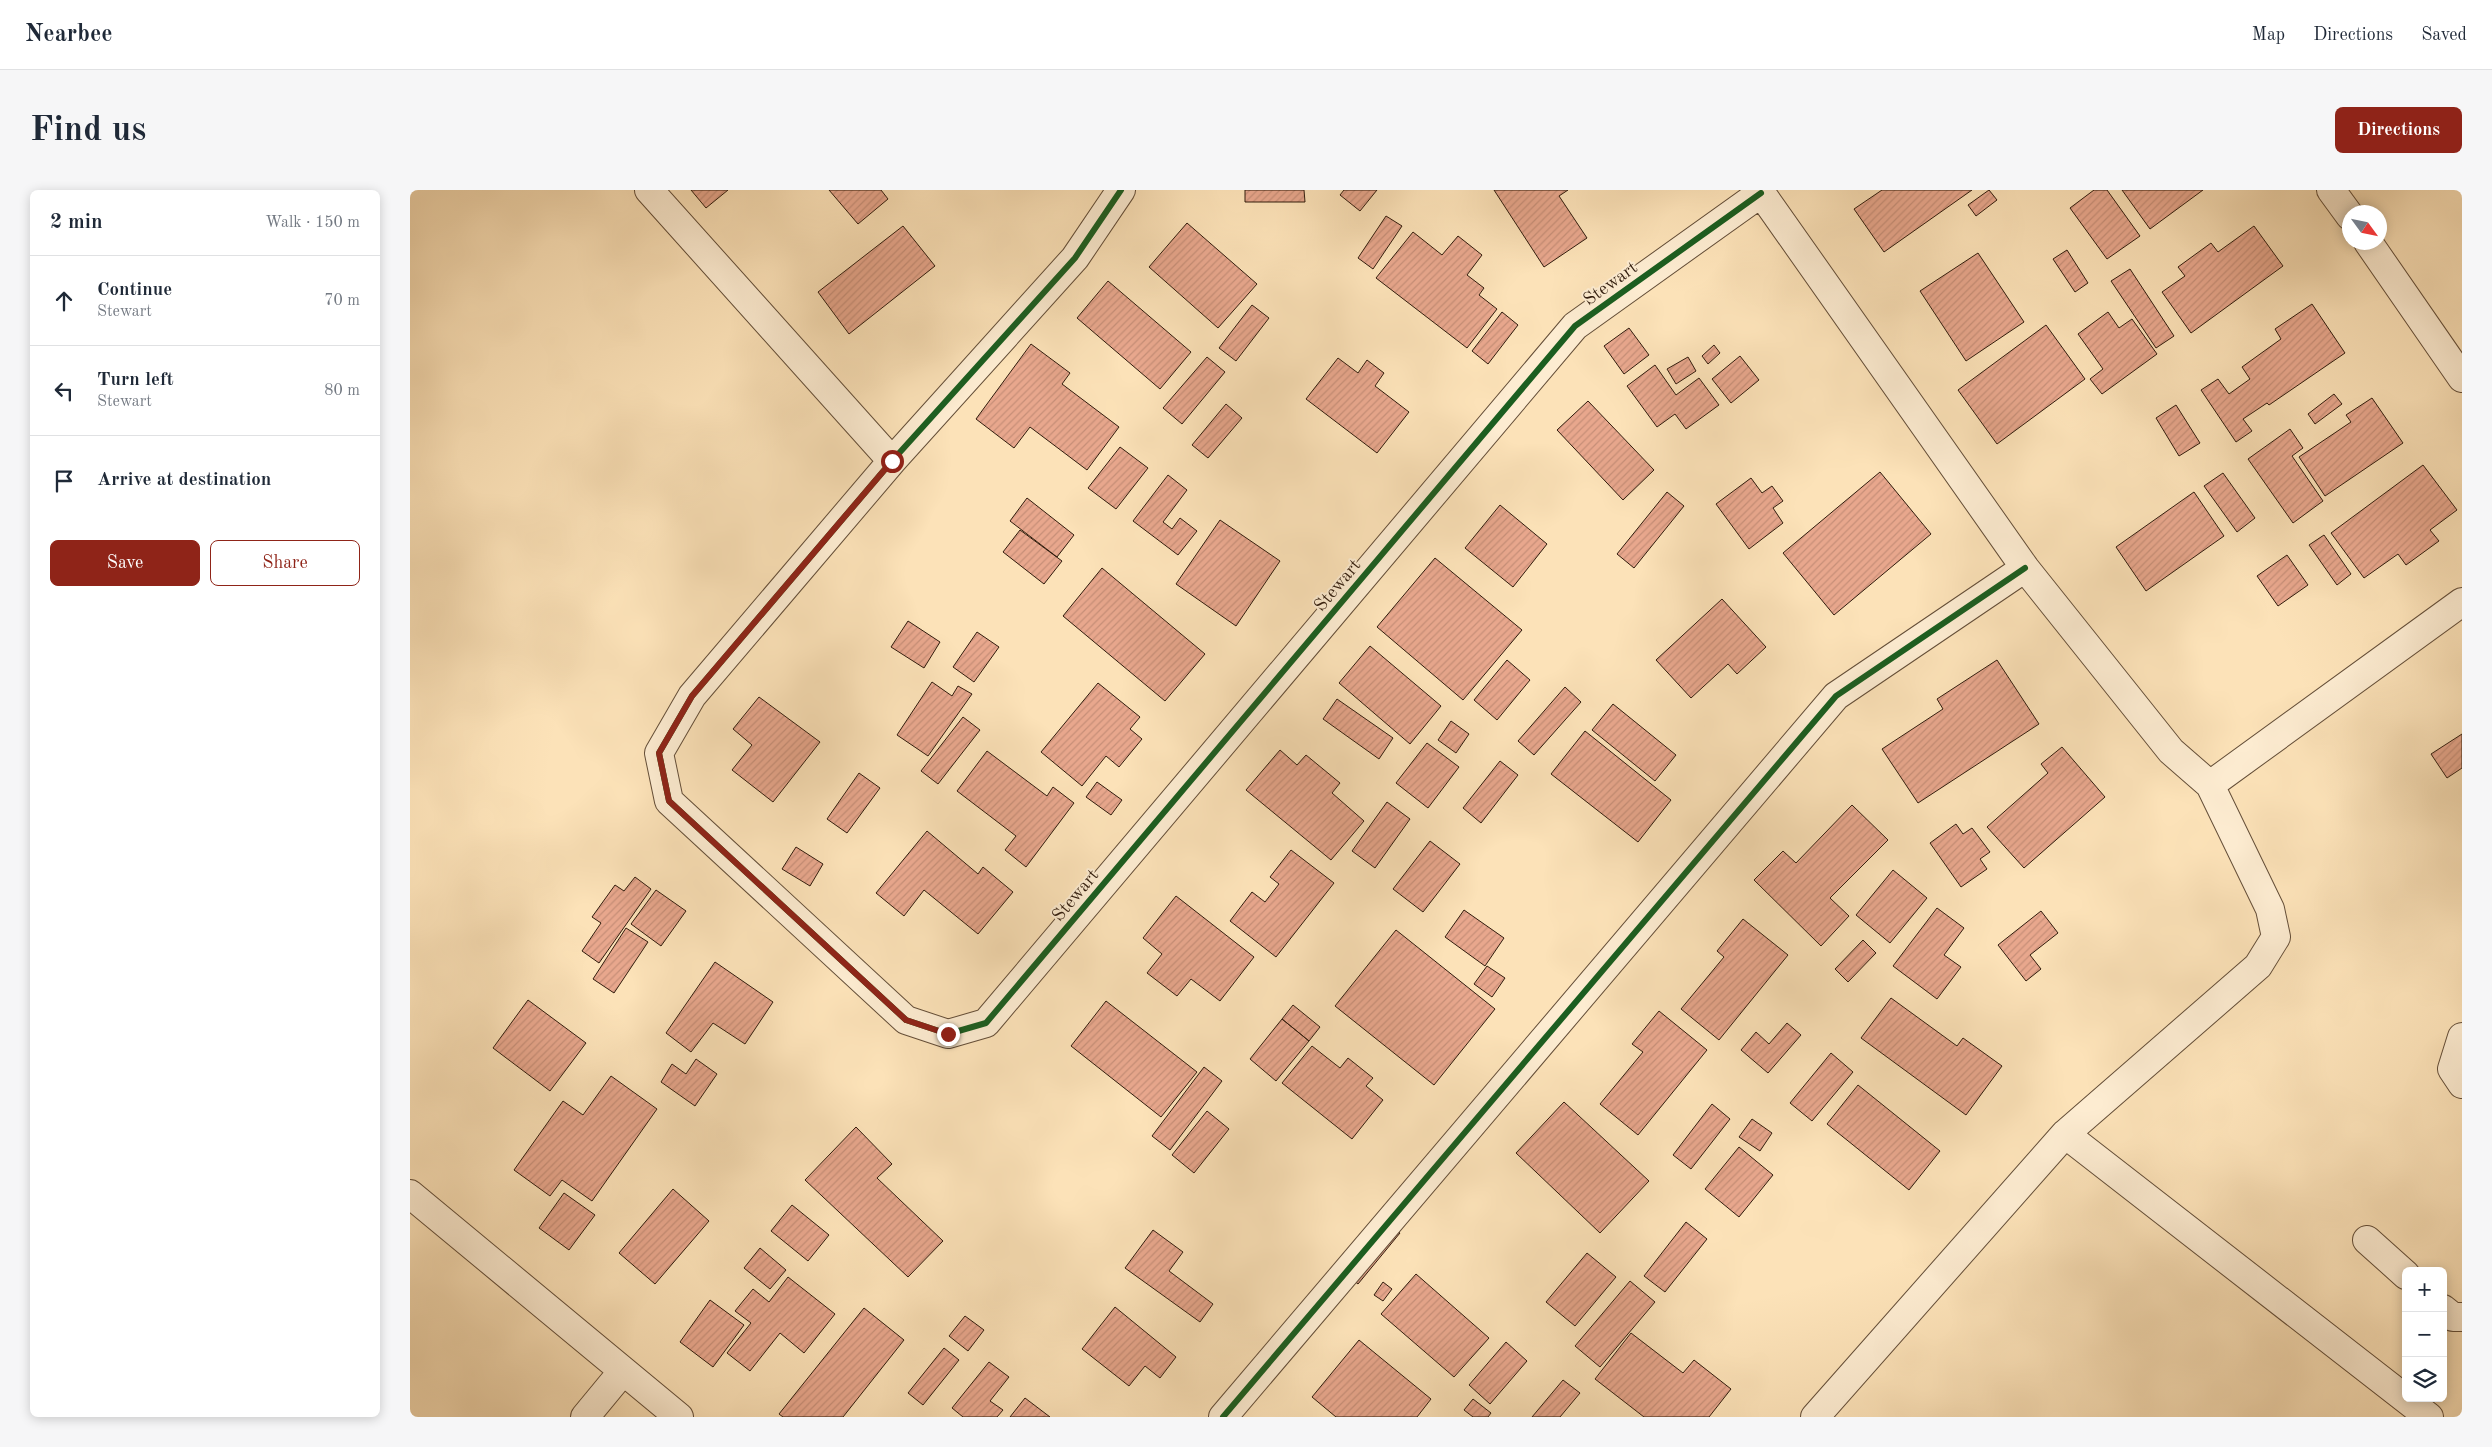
<!DOCTYPE html>
<html lang="en">
<head>
<meta charset="utf-8">
<style>
  :root { --surface:#fff; --page:#f6f6f7; --text:#1f2937; --muted:#747a83; --line:#e0e1e3; --accent:#8f2418 }
  body { margin:0; font-family:"Old Standard TT",serif; background:var(--page); color:var(--text) }
  .controls { position:absolute; right:15px; bottom:15px; display:grid; overflow:hidden; border-radius:8px; box-shadow:0 2px 12px #0003 }
  .controls button { width:45px; height:45px; display:grid; place-items:center; padding:0; border:0; border-bottom:1px solid var(--line); background:var(--surface); color:var(--text); font:25px sans-serif }
  .compass { position:absolute; left:1932px; top:15px; width:45px; height:45px; border-radius:50%; background:var(--surface); box-shadow:0 2px 12px #0003; rotate:123deg }
  .stop { position:absolute; width:15px; height:15px; margin:-11px; border:4px solid #8f2418; border-radius:50%; background:#fff }
  .stop.end { background:#8f2418; border-color:#fff; box-shadow:0 1px 5px #0008 }
  .list { margin:0; padding:0; list-style:none }
  h2 { display:flex; justify-content:space-between; align-items:center; height:65px; margin:0; padding:0 20px; font-size:21px }
  h2 small { font-size:16px; font-weight:400; color:var(--muted) }
  .list li { display:grid; grid-template-columns:32px 1fr auto; gap:15px; align-items:center; box-sizing:border-box; height:90px; padding:0 20px; border-top:1px solid var(--line) }
  .list b { display:block; font-size:19px; white-space:nowrap }
  .list p { margin:0; font-size:16px; white-space:nowrap; color:var(--muted) }
  .list em { font-size:16px; font-style:normal; color:var(--muted) }
  .actions { display:flex; gap:10px; padding:15px 20px }
  .actions a { flex:1; padding:11px 0; border:1px solid var(--accent); border-radius:8px; text-align:center; font-size:18px; color:var(--accent) }
  .actions .main { background:var(--accent); color:#fff }
  .icon { flex:none; width:28px; height:28px; fill:none; stroke:currentColor; stroke-width:2; stroke-linecap:round; stroke-linejoin:round }
  .map { position:relative; flex:none; width:2052px; height:1227px; overflow:hidden; border-radius:8px }
  header { display:flex; align-items:center; gap:30px; box-sizing:border-box; height:70px; padding:0 25px; background:var(--surface); border-bottom:1px solid var(--line) }
  header strong { font-size:24px }
  nav { display:flex; gap:28px; margin-inline-start:auto; font-size:18px }
  .intro { display:flex; align-items:center; justify-content:space-between; box-sizing:border-box; height:120px; padding:0 30px }
  h1 { margin:0; font-size:35px }
  .button { padding:12px 22px; border-radius:8px; background:var(--accent); color:#fff; font-size:18px; font-weight:700 }
  main { display:flex; gap:30px; padding:0 30px }
  aside { flex:1; background:var(--surface); border-radius:8px; box-shadow:0 2px 12px #0003 }
  .map>svg:first-child { display:block }
  .building { fill:url(#building-hatch); stroke:#311c0d }
  .lines { fill:none; stroke-linecap:round; stroke-linejoin:round }
  .minor-casing { stroke:#644e38; stroke-width:30 }
  .minor { stroke:#fdecd1; stroke-width:28 }
  .cycleway-casing { stroke:#fdecd1; stroke-width:9 }
  .cycleway { stroke:#1b5e20; stroke-width:6 }
  .route { stroke:#8f2418; stroke-width:6 }
  .labels { text-anchor:middle; stroke-width:4; stroke-linejoin:round; paint-order:stroke }
  .street-label { font-size:18px; fill:#311c0d; stroke:#fdecd1 }
</style>
</head>
<body>
<header>
<strong>Nearbee</strong>
<nav><a>Map</a><a>Directions</a><a>Saved</a></nav>
</header>
<div class="intro"><h1>Find us</h1><a class="button">Directions</a></div>
<main>
<aside>
<h2>2 min<small>Walk · 150 m</small></h2>
<ul class="list">
<li><svg class="icon" aria-label="ahead" viewBox="0 0 24 24"><path d="M12 20V5M6 11l6-6 6 6"/></svg><div><b>Continue</b><p>Stewart</p></div><em>70 m</em></li>
<li><svg class="icon" aria-label="left" viewBox="0 0 24 24"><path d="M17 20v-9H6M10 6l-5 5 5 5"/></svg><div><b>Turn left</b><p>Stewart</p></div><em>80 m</em></li>
<li><svg class="icon" aria-label="arrive" viewBox="0 0 24 24"><path d="M6 21V4h12l-3 4 3 4H6"/></svg><div><b>Arrive at destination</b></div></li>
</ul>
<div class="actions"><a class="main">Save</a><a>Share</a></div>
</aside>
<div class="map">
<svg width="2052" height="1227" viewBox="0 0 2052 1227">
  <defs>
    <pattern id="building-hatch" width="6" height="6" patternUnits="userSpaceOnUse" patternTransform="scale(1.25)"><rect width="6" height="6" fill="#e8a78d"/><path d="M-1 1l2-2M0 6l6-6M5 7l2-2" fill="none" stroke="#c78f78"/></pattern>
  </defs>
  <rect width="100%" height="100%" fill="#fce2b8"/>
  <filter id="stains"><feTurbulence type="fractalNoise" baseFrequency=".004" numOctaves="4"/><feColorMatrix values="0 0 0 0 .2 0 0 0 0 .09 0 0 0 0 .02 0 0 0 .5 -.17"/></filter>
  <radialGradient id="worn" r=".72"><stop offset=".6" stop-color="#630" stop-opacity="0"/><stop offset="1" stop-color="#630" stop-opacity=".3"/></radialGradient>
  <path class="building" d="M281 0H318L296 18Z
    M419 0H471L478 9 448 34Z
    M835 0H894L895 12H835Z
    M934 0H967L950 21 930 5Z
    M1084 0H1158L1149 6 1177 48 1134 77Z
    M1472 0H1562L1474 62 1444 19Z
    M1579 0 1587 10 1566 26 1558 15Z
    M1684 0H1697L1730 46 1697 69 1660 18Z
    M1712 0H1793L1740 39Z
    M976 26 992 36 963 79 948 68Z
    M777 33 847 94 808 138 739 77Z
    M493 36 525 76 439 144 408 102Z
    M1844 36 1873 76 1781 143 1752 102 1775 86 1768 77 1801 53 1808 62Z
    M1003 42 1032 65 1048 46 1072 65 1057 85 1074 98 1069 105 1087 119 1057 158 966 88Z
    M1657 60 1678 93 1665 102 1643 69Z
    M1568 63 1614 132 1556 171 1510 101Z
    M1720 79 1764 146 1746 158 1701 91Z
    M698 91 781 162 750 199 667 128Z
    M1902 114 1935 163 1859 215 1857 213 1833 229 1842 241 1826 252 1791 200 1808 189 1819 204 1840 189 1832 177 1871 149 1865 139Z
    M842 115 859 128 826 171 809 158Z
    M1092 122 1108 135 1078 174 1062 161Z
    M1698 122 1709 138 1722 129 1747 164 1692 204 1680 189 1693 179 1668 144Z
    M1636 135 1675 189 1587 254 1548 200Z
    M1219 138 1239 165 1214 184 1194 156Z
    M621 154 660 183 652 194 709 237 677 280 620 237 604 258 566 229Z
    M1304 155 1310 163 1298 174 1292 166Z
    M1330 166 1349 190 1321 213 1302 189Z
    M797 167 815 182 772 234 753 218Z
    M1278 167 1286 181 1266 194 1257 179Z
    M928 168 948 183 957 170 974 183 965 196 999 222 967 263 896 209Z
    M1245 175 1266 205 1289 188 1309 215 1276 239 1265 224 1247 237 1217 196Z
    M1924 204 1932 214 1905 234 1898 224Z
    M1962 208 1993 253 1915 306 1889 267 1941 232 1936 225Z
    M1178 211 1244 280 1213 310 1147 240Z
    M816 214 832 228 798 268 782 255Z
    M1766 215 1790 253 1769 266 1746 228Z
    M1880 239 1893 258 1882 266 1913 311 1883 333 1838 269Z
    M710 257 738 278 706 319 678 298Z
    M2013 275 2047 320 2020 340 2029 351 1996 375 1988 364 1954 388 1921 343Z
    M1470 282 1521 344 1424 425 1373 363Z
    M1813 283 1845 328 1827 342 1794 296Z
    M758 285 777 300 753 332 762 339 770 328 787 341 768 365 723 331Z
    M1341 288 1352 303 1362 296 1373 311 1363 318 1373 333 1339 359 1306 314Z
    M1257 302 1274 316 1224 378 1207 364Z
    M1784 302 1814 346 1736 401 1706 357Z
    M617 308 664 345 647 367 600 331Z
    M1090 315 1137 354 1103 397 1055 358Z
    M810 330 870 371 826 436 766 394Z
    M610 340 652 371 634 394 593 362Z
    M1914 345 1941 384 1927 395 1899 355Z
    M1877 365 1898 395 1868 416 1847 386Z
    M1025 368 1112 440 1053 510 967 437Z
    M692 378 795 464 755 511 653 426Z
    M1312 409 1356 457 1327 484 1318 474 1281 508 1246 470Z
    M498 431 530 452 514 478 481 457Z
    M567 442 589 457 564 492 543 477Z
    M960 456 1031 516 1000 554 929 493Z
    M1097 470 1120 490 1087 530 1064 510Z
    M1587 470 1629 534 1508 613 1472 559 1533 519 1527 509Z
    M522 492 542 506 548 496 562 504 518 566 487 545Z
    M688 493 730 527 720 539 732 549 709 577 696 566 672 596 631 562Z
    M1155 497 1171 512 1124 565 1108 551Z
    M349 507 410 552 363 612 322 580 342 555 323 539Z
    M927 509 983 548 969 569 913 529Z
    M1203 514 1266 565 1245 591 1182 540Z
    M553 527 570 540 528 594 511 581Z
    M1041 531 1059 544 1046 563 1028 550Z
    M1175 541 1261 610 1228 652 1141 584Z
    M2052 544V578L2037 588 2021 564Z
    M1017 553 1049 577 1018 618 986 593Z
    M1652 557 1695 607 1614 678 1577 637 1638 583 1631 574Z
    M870 560 887 575 896 565 930 593 922 603 954 631 921 670 836 600Z
    M577 561 637 606 643 597 664 613 616 677 595 660 606 646 547 601Z
    M1090 571 1108 585 1071 633 1053 618Z
    M449 583 470 598 437 643 417 629Z
    M687 592 712 610 701 625 676 607Z
    M977 612 1000 629 965 678 942 661Z
    M1442 615 1478 650 1420 708 1439 726 1411 756 1344 690 1373 661 1386 673Z
    M1546 634 1553 644 1562 638 1580 662 1570 669 1577 679 1551 697 1520 653Z
    M517 641 568 684 573 677 603 702 568 744 514 700 494 726 466 703Z
    M1020 651 1050 674 1013 722 983 699Z
    M386 657 413 674 400 696 372 679Z
    M881 660 924 693 866 767 820 731 842 702 855 712 869 694 860 687Z
    M1483 680 1517 708 1480 753 1446 725Z
    M225 687 241 699 189 773 172 761 191 733 182 727 205 695 214 701Z
    M246 700 276 721 251 756 221 734Z
    M766 706 844 767 810 811 781 789 767 806 737 783 752 764 733 748Z
    M1527 718 1554 738 1534 765 1551 777 1527 809 1483 776Z
    M1054 720 1094 748 1075 776 1035 747Z
    M1631 721 1648 743 1620 765 1631 779 1616 791 1588 755Z
    M1333 729 1378 765 1309 850 1271 819 1314 767 1307 761Z
    M216 738 238 752 204 803 183 789Z
    M986 740 1085 819 1024 895 925 816Z
    M1453 750 1466 763 1438 792 1425 779Z
    M305 772 363 812 335 854 303 833 281 862 256 843Z
    M1077 776 1095 788 1082 807 1064 794Z
    M1481 808 1547 856 1553 848 1592 876 1556 925 1451 848Z
    M118 810 176 853 140 901 83 858Z
    M696 811 787 882 751 927 661 856Z
    M883 815 910 837 899 851 872 829Z
    M1249 821 1297 860 1228 945 1190 914 1233 862 1222 854Z
    M872 829 899 851 866 891 840 869Z
    M1377 833 1391 845 1358 883 1331 860 1346 842 1359 854Z
    M902 856 930 878 938 868 963 888 956 896 973 910 942 949 872 893Z
    M1421 863 1443 882 1402 931 1380 913Z
    M286 869 307 884 285 916 251 892 262 874 276 884Z
    M794 877 812 891 760 960 742 946Z
    M201 886 247 919 182 1011 152 990 140 1006 104 980 153 911 173 925Z
    M1448 895 1530 961 1499 1000 1417 934Z
    M1154 912 1239 991 1190 1043 1106 963Z
    M1302 914 1320 929 1281 979 1263 965Z
    M797 921 819 939 784 983 762 965Z
    M1342 929 1362 943 1350 961 1329 947Z
    M446 937 482 974 467 988 533 1051 498 1087 395 990Z
    M1329 957 1363 985 1329 1027 1295 999Z
    M263 999 299 1031 245 1094 209 1063Z
    M154 1003 185 1025 159 1060 129 1038Z
    M382 1015 419 1045 398 1071 361 1041Z
    M1276 1032 1297 1049 1255 1102 1234 1086Z
    M980 1035 990 1043 948 1094 938 1086Z
    M743 1040 773 1062 759 1081 803 1114 790 1132 715 1078Z
    M350 1058 376 1080 360 1099 334 1078Z
    M1177 1063 1206 1087 1165 1136 1136 1112Z
    M1006 1084 1079 1148 1044 1187 971 1124Z
    M378 1087 425 1124 394 1163 370 1143 340 1181 317 1163 341 1133 325 1121 343 1099 359 1112Z
    M1220 1091 1245 1112 1190 1177 1165 1156Z
    M973 1092 982 1099 973 1111 964 1105Z
    M300 1110 334 1135 303 1177 270 1152Z
    M705 1117 766 1167 750 1188 735 1176 719 1196 672 1159Z
    M454 1118 494 1150 433 1227H373L369 1224Z
    M555 1126 574 1140 558 1161 539 1146Z
    M1221 1143 1273 1183 1284 1170 1321 1199 1299 1227H1234L1185 1189Z
    M949 1150 1021 1209 1007 1227H926L902 1207Z
    M1096 1152 1117 1171 1080 1214 1059 1195Z
    M534 1158 549 1170 513 1215 498 1203Z
    M579 1172 599 1187 580 1211 593 1220 587 1227H553L542 1218Z
    M1153 1190 1170 1203 1150 1227H1122Z
    M615 1208 640 1227H600Z
    M1063 1209 1081 1223 1078 1227H1063L1054 1220Z"/>
  <g class="lines">
    <defs>
      <path id="minor" d="M239 0 482 271
        M711 0 665 68 482 271 282 506 249 563 259 611 496 830 538 844 576 833 1165 136 1351 3
        M1349 0 1615 378 1761 561 1800 595 2052 412
        M1921 0 1940 26
        M1958 52 2052 188
        M2052 847 2042 879 2052 894
        M1655 944 2019 1227
        M0 1004 269 1227
        M1957 1050 1996 1085
        M2033 1119 2043 1127H2052
        M175 1227 213 1181
        M813 1227 1426 506 1615 378
        M1405 1227 1655 944 1848 776 1866 747 1860 719 1800 595"/>
    </defs>
    <use href="#minor" class="minor-casing"/>
    <use href="#minor" class="minor"/>
    <defs>
      <path id="cycleway" d="M711 0 665 68 482 271 282 506 249 563 259 611 496 830 538 844 576 833 1165 136 1351 3
        M813 1227 1426 506 1615 378"/>
    </defs>
    <use href="#cycleway" class="cycleway-casing"/>
    <use href="#cycleway" class="cycleway"/>
  </g>
  <g class="lines">
    <path class="route" d="M482 271 282 506 249 563 259 611 496 830 538 844"/>
  </g>
  <g class="labels">
    <g class="street-label">
      <text transform="translate(1200 93) rotate(-36)" y="6">Stewart</text>
      <text transform="translate(927 395) rotate(-50)" y="6">Stewart</text>
      <text transform="translate(665 705) rotate(-50)" y="6">Stewart</text>
    </g>
  </g>
  <rect width="100%" height="100%" filter="url(#stains)"/>
  <rect width="100%" height="100%" fill="url(#worn)"/>
</svg>
<div class="controls">
<button>+</button>
<button>−</button>
<button><svg class="icon" aria-label="layers" viewBox="0 0 24 24"><path d="M12 4l9 5-9 5-9-5zM3 14l9 5 9-5"/></svg></button>
</div>
<svg class="compass" viewBox="-18 -18 36 36"><path d="M0-13l5 13h-10z" fill="#e53935"/><path d="M0 13l5-13h-10z" fill="#747a83"/></svg>
<div class="stop" style="left:482px;top:271px"></div>
<div class="stop end" style="left:538px;top:844px"></div>
</div>
</main>
</body>
</html>
